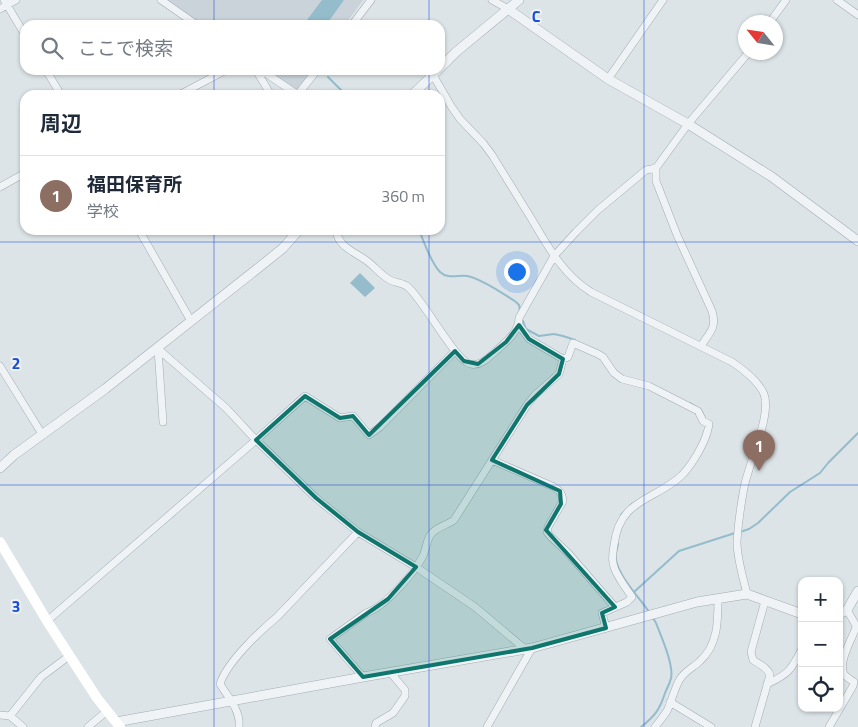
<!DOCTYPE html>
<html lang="ja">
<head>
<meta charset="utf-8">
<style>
  :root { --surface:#fff; --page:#f2f2f3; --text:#1f2937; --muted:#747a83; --line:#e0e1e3; --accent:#d83675 }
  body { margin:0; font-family:"Titillium Web","Noto Sans JP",sans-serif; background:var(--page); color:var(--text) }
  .controls { position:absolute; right:15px; bottom:15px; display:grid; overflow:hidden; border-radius:10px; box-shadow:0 1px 4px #0004 }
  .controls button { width:45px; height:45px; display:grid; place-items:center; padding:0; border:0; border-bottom:1px solid var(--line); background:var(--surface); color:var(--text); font:25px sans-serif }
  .compass { position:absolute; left:738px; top:15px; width:45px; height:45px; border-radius:50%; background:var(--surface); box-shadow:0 1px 4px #0004; rotate:300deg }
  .you { position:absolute; left:516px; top:271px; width:18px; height:18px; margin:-12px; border:4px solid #fff; border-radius:50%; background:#1a73e8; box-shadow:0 0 0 8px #1a73e833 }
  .badge { display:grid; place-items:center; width:32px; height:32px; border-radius:50%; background:var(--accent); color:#fff; font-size:16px; font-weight:700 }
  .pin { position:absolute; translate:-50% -41px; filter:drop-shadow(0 1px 2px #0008) }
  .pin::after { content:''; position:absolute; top:26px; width:18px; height:15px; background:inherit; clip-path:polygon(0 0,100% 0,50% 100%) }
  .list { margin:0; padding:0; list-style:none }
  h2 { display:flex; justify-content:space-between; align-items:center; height:65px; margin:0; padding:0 20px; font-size:21px }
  h2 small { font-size:16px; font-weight:400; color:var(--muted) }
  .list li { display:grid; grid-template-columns:32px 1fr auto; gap:15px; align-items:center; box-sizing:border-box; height:80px; padding:0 20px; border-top:1px solid var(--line) }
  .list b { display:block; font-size:19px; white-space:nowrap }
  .list p { margin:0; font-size:16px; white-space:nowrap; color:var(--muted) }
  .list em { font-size:16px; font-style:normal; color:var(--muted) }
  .icon { flex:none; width:28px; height:28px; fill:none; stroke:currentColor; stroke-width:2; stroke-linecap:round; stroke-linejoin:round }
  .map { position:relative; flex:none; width:858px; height:727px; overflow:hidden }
  .search { position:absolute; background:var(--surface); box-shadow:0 1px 4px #0004; left:20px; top:20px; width:425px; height:55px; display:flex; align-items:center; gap:12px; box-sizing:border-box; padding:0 18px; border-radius:15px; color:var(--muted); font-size:19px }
  .panel { position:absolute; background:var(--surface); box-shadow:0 1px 4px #0004; left:20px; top:90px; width:425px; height:145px; border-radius:15px }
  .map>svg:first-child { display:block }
  .built { fill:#cad3da }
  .water { fill:#94bccb }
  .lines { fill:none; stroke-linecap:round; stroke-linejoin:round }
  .stream { stroke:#94bccb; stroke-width:2 }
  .minor-casing { stroke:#a1acb2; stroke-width:8 }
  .tertiary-casing { stroke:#a1acb2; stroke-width:10 }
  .minor { stroke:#eff3f6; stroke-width:7 }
  .tertiary { stroke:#eff3f6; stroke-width:9 }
  .secondary { stroke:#fff; stroke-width:10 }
  .marked { fill:#0f766e; fill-opacity:0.2; stroke:#0f766e; stroke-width:4; stroke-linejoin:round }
  .grid { fill:none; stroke:#1d4ed8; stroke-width:1; stroke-opacity:0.55 }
  .grid-label { font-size:16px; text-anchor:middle; font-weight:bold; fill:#1d4ed8; stroke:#ecf2f5; stroke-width:4; stroke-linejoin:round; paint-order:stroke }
</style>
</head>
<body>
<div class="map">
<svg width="858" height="727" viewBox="0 0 858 727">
  <rect width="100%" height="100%" fill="#dce4e8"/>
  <path class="built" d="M166 0H363L345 25H202Z
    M265 70H312L298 89 293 90Z"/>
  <path class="water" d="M322 0H344L326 25H305L304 24Z
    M360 273 375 288 365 297 350 283Z"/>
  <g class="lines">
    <path class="stream" d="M328 77 346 95
      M419 230C424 242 431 263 440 272 447 279 458 275 467 276 480 278 504 294 516 302L519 305 520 311
      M523 321 526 329 539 336 554 334 563 336 575 340
      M690 403 701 410 706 421
      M621 517V515L632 504
      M740 532 749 529 758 523 790 492 820 473 828 463 858 433
      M618 544C617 549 615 555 616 560 619 577 639 597 649 612
      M634 592 679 551 735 533
      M641 727C655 716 660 709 665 693 667 688 670 683 671 678 674 665 661 636 656 623L653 618"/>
    <defs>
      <path id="minor" d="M4 0 25 35
        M161 0 197 25
        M492 0 508 9
        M837 0 858 15
        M0 9 16 0
        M770 22 786 0
        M352 25 371 0
        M46 70 61 95
        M256 70 271 95
        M261 70 295 93H299L317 70
        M433 75 451 106 460 119 483 143 492 155C505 176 518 197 531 218 547 245 563 275 591 292L732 362C743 369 759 382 764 394 772 415 748 465 744 488 741 504 738 525 737 541 737 559 743 577 747 594
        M608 79 663 0
        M179 95 226 70
        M0 187 25 173
        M139 230 191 321
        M336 230C338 247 355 252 367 261 375 267 382 276 390 280 396 283 403 283 408 287 424 301 455 360 470 364 480 367 489 357 496 351 506 342 519 332 519 318L554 256 576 232 598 210 646 170 656 168
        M701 346C710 332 717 328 712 311L677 235 656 181V168L688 124 749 52
        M157 348 226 408 256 440 316 498 358 532 416 567 475 607 525 649
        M158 349 163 422
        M563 359 568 357 573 343 598 354 603 357 614 373 622 379 649 386 698 411 703 421 709 424C708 434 703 444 698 453 693 461 688 470 680 477 651 502 620 499 614 545 613 552 611 560 614 567 617 577 626 588 632 597L627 602 602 613 606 628
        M0 366 42 434
        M492 460 554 487C560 491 562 493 563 501L548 527 547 532 550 536 568 553 615 607
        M47 621 256 440 305 396 340 418 353 416 369 435 380 427 455 351
        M363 677 330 639 366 613C385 607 414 573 423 556 426 549 427 539 431 534 437 527 447 525 454 520L527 405 535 395 559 374 563 359 529 339 519 325
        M767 684C789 674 791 670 802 649
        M670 702 711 727
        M0 715 10 716 23 727
        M10 716 41 677 69 656
        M88 727 107 711
        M239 727C241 711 228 697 220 684 227 662 260 631 277 617L358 532
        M375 727 376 723 393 713 405 696V690L390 672
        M487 727 532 648
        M655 727C659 722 663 717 667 711 672 701 674 689 680 679 685 671 694 667 700 661 718 645 718 621 718 599
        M755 727 770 675C768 668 759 664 753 660L751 652 765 601
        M829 727 853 686 854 682C851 680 846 677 844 674 838 663 851 640 855 630L856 626 854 622 847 610"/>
      <path id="tertiary" d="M508 9 608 79 688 124 772 177 858 241
        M440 68 456 52 519 0
        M412 95 438 70
        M0 468 14 455 105 389 267 261 283 248 299 230
        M839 614 847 610 858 591
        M116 722 363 677 532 648 697 602 747 594 802 614"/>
    </defs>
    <use href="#minor" class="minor-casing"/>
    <use href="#tertiary" class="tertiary-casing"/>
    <use href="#minor" class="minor"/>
    <use href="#tertiary" class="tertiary"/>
    <path class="secondary" d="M0 542 47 621 97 698 120 727"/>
  </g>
  <path class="marked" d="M519 325 529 339 563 359 559 374 527 405 492 460 560 491 561 504 546 530 615 607 602 613 606 628 532 648 363 677 330 639 388 599 416 567 358 532 316 498 256 440 305 396 340 418 353 416 369 435 455 351 464 361 478 364 506 342Z"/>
  <path class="grid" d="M214 0V25M429 0V25M644 0V727M214 70V95M429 70V95M214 230V727M429 230V727M0 242H858M0 485H858"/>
  <g class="grid-label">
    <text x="536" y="22">C</text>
    <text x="16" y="369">2</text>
    <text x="16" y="612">3</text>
  </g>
</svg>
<div class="controls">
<button>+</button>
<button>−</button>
<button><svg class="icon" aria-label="locate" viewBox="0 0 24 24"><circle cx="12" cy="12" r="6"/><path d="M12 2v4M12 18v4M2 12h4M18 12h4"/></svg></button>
</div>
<svg class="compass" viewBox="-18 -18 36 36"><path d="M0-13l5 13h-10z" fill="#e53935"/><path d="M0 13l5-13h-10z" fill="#747a83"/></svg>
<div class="you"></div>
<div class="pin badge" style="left:759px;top:471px;background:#8d6e63">1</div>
<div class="search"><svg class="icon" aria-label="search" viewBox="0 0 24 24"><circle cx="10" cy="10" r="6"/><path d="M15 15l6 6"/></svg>ここで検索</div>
<section class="panel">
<h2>周辺<small></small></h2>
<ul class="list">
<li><span class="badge" style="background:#8d6e63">1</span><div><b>福田保育所</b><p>学校</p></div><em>360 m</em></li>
</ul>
</section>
</div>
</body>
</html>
